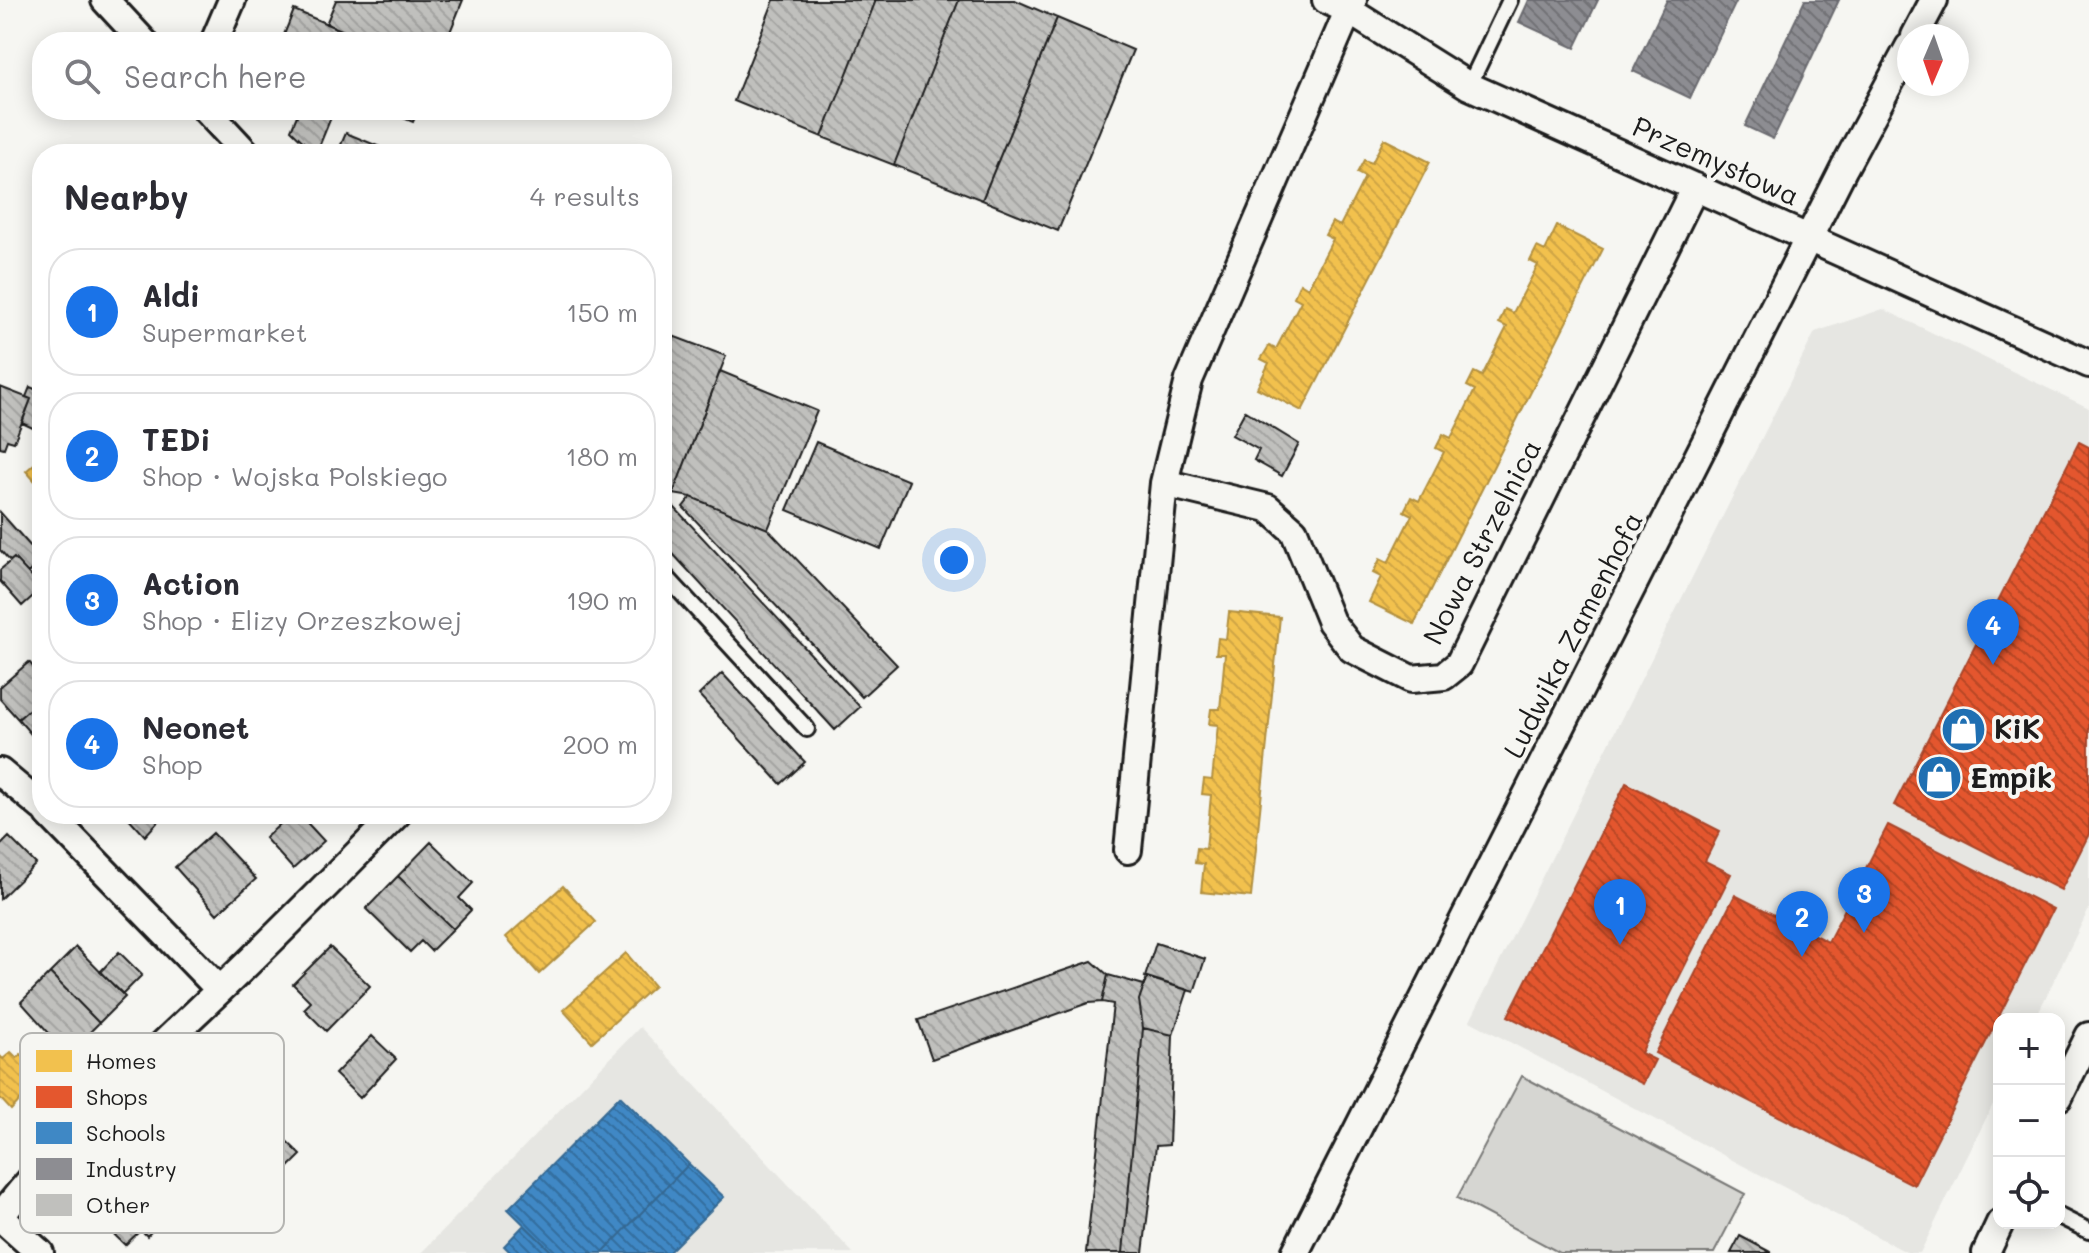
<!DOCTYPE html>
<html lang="en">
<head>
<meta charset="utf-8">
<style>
  :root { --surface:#fff; --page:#f7f7f7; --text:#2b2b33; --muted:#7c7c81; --line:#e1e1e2; --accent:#1a73e8 }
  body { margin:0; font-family:Mali,sans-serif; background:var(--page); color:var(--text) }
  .controls { position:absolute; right:24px; bottom:24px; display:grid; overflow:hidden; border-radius:16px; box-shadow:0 4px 20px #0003 }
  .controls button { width:72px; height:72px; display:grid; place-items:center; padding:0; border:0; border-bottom:2px solid var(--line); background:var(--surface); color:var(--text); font:40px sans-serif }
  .compass { position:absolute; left:1897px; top:24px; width:72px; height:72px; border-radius:50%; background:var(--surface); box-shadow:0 4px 20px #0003; rotate:182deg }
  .you { position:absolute; left:954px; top:560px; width:28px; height:28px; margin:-20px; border:6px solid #fff; border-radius:50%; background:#1a73e8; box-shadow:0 0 0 12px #1a73e833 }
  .badge { display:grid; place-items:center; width:52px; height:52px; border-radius:50%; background:var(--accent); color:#fff; font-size:26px; font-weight:700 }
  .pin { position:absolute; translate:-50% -66px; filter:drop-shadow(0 2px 4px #0008) }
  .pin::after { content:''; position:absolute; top:42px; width:28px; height:24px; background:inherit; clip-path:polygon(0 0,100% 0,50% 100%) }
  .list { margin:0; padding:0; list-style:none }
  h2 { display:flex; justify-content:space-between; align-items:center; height:104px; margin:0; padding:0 32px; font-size:34px }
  h2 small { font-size:26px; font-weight:400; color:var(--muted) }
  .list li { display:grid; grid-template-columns:52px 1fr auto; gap:24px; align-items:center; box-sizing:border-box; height:128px; margin:0 16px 16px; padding:0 16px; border:2px solid var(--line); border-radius:32px }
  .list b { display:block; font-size:30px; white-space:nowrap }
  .list p { margin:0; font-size:26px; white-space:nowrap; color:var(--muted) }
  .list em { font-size:26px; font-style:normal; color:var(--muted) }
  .icon { flex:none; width:44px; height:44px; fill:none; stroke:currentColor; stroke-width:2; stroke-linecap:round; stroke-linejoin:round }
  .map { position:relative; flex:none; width:2089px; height:1253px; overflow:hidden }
  .search { position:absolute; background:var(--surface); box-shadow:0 4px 20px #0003; left:32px; top:32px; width:640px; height:88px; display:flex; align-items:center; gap:20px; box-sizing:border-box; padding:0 28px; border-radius:32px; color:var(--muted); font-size:30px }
  .panel { position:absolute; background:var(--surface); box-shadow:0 4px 20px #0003; left:32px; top:144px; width:640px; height:680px; border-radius:32px }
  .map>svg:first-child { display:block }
  .built { fill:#e6e6e2 }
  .garden { fill:#d6d6d2; stroke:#797977; stroke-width:2 }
  .homes { fill:url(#homes-back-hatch); stroke:#b2903f; stroke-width:2 }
  .shops { fill:url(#shops-back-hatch); stroke:#a84529; stroke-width:2 }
  .schools { fill:url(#schools-back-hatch); stroke:#346892; stroke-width:2 }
  .industry { fill:url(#industry-back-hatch); stroke:#6b6b6f; stroke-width:2 }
  .building { fill:url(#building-back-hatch); stroke:#1c1c1c; stroke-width:2 }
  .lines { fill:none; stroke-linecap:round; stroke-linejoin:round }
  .service-casing { stroke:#1c1c1c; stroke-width:20 }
  .minor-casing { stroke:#1c1c1c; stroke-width:32 }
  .service { stroke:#f6f6f2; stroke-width:14 }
  .minor { stroke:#f6f6f2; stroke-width:26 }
  .labels { text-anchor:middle; stroke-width:8; stroke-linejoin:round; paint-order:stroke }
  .street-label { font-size:28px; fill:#1c1c1c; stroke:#f6f6f2 }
  .poi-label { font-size:28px; font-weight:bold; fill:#1c1c1c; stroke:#f6f6f2; text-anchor:start }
  .key { fill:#f6f6f2; stroke:#b5b5b2; stroke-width:2 }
  .key-label { font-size:22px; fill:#1c1c1c }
</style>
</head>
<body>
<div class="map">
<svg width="2089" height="1253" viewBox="0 0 2089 1253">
  <defs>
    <pattern id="homes-back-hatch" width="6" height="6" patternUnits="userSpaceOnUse" patternTransform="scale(2)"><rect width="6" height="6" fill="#f2c14e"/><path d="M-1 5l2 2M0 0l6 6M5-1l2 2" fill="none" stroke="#cfa544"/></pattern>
    <pattern id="shops-back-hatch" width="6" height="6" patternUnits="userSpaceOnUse" patternTransform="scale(2)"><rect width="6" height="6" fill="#e4572e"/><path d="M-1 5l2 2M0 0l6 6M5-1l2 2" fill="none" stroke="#b84726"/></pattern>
    <pattern id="schools-back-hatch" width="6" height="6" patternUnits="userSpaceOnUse" patternTransform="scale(2)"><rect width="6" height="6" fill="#3f88c5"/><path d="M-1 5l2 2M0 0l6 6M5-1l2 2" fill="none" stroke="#346e9f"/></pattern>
    <pattern id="industry-back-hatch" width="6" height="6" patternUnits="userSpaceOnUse" patternTransform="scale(2)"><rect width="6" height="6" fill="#8d8d92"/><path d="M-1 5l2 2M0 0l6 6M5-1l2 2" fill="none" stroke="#727276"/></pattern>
    <pattern id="building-back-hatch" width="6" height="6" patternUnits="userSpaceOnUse" patternTransform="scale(2)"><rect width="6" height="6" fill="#c0c0bd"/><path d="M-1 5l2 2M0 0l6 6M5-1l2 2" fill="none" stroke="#a4a4a2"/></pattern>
  </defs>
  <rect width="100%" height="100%" fill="#f6f6f2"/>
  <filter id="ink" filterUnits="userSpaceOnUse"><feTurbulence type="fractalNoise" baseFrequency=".0125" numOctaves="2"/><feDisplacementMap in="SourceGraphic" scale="16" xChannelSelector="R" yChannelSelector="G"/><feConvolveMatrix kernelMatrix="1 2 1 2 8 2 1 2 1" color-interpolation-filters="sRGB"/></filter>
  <g filter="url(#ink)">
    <path class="built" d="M1883 309 2089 408V909L2035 1019H1999V1092L1920 1253H1908L1470 1021 1815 332Z
      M640 1027 853 1253H421Z"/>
    <path class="garden" d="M1522 1076 1745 1194 1714 1253H1560L1457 1198Z"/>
    <path class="homes" d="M1384 139 1430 162 1302 411 1257 388 1269 363 1261 359 1269 346 1276 349 1301 301 1294 297 1300 283 1308 288 1333 239 1325 235 1332 222 1340 226 1365 177 1357 173 1364 160 1372 163Z
      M1557 226 1603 249 1414 624 1369 602 1381 577 1373 573 1380 559 1388 563 1412 515 1404 511 1411 497 1419 501 1444 452 1436 448 1443 434 1451 438 1475 390 1467 386 1474 372 1482 376 1507 327 1499 323 1505 309 1513 313 1538 265 1530 261 1537 247 1545 251Z
      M42 457V489L26 471Z
      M1229 612 1280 617 1251 897 1201 892 1204 864 1195 863 1197 848 1206 849 1211 795 1202 794 1204 779 1212 780 1218 725 1209 724 1211 709H1220L1225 654H1216L1218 638 1226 639Z
      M563 886 596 922 539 974 506 937Z
      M626 953 654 986 592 1042 563 1010Z
      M11 1052 17 1058 21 1054 44 1076 32 1088 40 1095 32 1103 24 1096 11 1110 0 1098V1056L3 1059Z"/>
    <path class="shops" d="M2079 442 2089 447V834L2061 890 1894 805Z
      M1626 783 1720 831 1705 861 1731 874 1641 1053 1655 1060 1643 1084 1508 1016Z
      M1888 825 2053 909 1914 1185 1655 1053 1735 895 1828 942Z"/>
    <path class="schools" d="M620 1096 689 1164 602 1253H553L508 1209Z
      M689 1164 724 1197 668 1253H602Z
      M524 1225 553 1253H511L504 1246Z"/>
    <path class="industry" d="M1529 0H1598L1575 48 1519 22Z
      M1667 0H1737L1690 98 1633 71Z
      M1805 0H1839L1773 139 1745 126Z"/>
    <path class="building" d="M336 0H463L446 42H370L326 24Z
      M774 0H876L822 137 734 101Z
      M876 0H959L894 165 822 137Z
      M959 0H1015L1057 18 982 200 894 165Z
      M294 10 363 39 361 42H281Z
      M1057 18 1133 50 1058 231 982 200Z
      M290 110H334L316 154 291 130 298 113Z
      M384 110H418L413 122Z
      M346 133 395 153 394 154H337Z
      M662 332 726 356 673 494 662 483Z
      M720 371 817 411 768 529 691 497 673 494Z
      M0 387 31 399 14 442 7 440 4 448 0 447Z
      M30 387 42 392 41 432 22 423 31 399 26 397Z
      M1245 411 1299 444 1282 476 1254 460 1259 450 1232 435Z
      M816 442 909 481 881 549 787 510Z
      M662 494 860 707 835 730 662 542Z
      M691 497 768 529 897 665 862 697 683 507Z
      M0 512 42 559 28 573 14 558 10 561 0 550Z
      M14 558 42 588 22 606 0 581V570Z
      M29 662 42 677V698L18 719 0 699V687Z
      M722 673 805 762 781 784 699 695Z
      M42 698V747L18 719Z
      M125 814H165L145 836Z
      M291 814H299L324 841 293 869 265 838Z
      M213 833 256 879 217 914 175 867Z
      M9 837 36 864 0 899V846Z
      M431 842 473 883 459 898 471 910 453 929 398 876Z
      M398 876 453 929 431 951 421 941 410 952 366 909Z
      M1156 943 1205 959 1194 992 1145 977Z
      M76 947 125 997 99 1023 50 973Z
      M330 947 370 986 326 1031 304 1009 311 1002 293 984Z
      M119 952 142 975 123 994 100 972Z
      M1092 961 1108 975 1102 1002 1088 1003 932 1059 918 1020Z
      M50 973 99 1023 74 1048 62 1036 57 1042 21 1002Z
      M1108 975 1144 985 1139 1000 1143 1028 1123 1253H1086L1113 1004 1102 1002Z
      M1147 977 1188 990 1173 1035 1143 1028 1139 1000Z
      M1143 1028 1173 1035 1169 1145 1156 1146 1143 1253H1123Z
      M372 1036 396 1059 360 1098 335 1074Z
      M269 1124 301 1155 272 1184 240 1153Z
      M123 1174 166 1216 147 1236 141 1230 125 1245 88 1209Z
      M1740 1236 1772 1253H1731Z"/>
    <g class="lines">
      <defs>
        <path id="service" d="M1469 86 1510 0
          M662 572 807 729
          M2059 1216 2089 1231"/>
        <path id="minor" d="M105 0 144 42
          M1326 0 1348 10 1469 86 2089 364
          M1915 36 1934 0
          M214 42 232 0
          M206 110 247 154
          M1164 483 1268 508 1294 531 1331 622 1352 649 1411 679 1444 676 1459 664 1695 187
          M0 772 42 807
          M49 814 220 990
          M1128 850 1164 483 1189 380 1353 0
          M2059 1097 2089 1036
          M0 1217C65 1134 144 1062 220 990 280 933 338 873 397 814
          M0 1217 40 1253
          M1295 1253 1844 168 1909 47
          M1986 1253 2000 1223"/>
      </defs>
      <use href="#service" class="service-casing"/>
      <use href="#minor" class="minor-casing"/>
      <use href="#service" class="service"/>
      <use href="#minor" class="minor"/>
    </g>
  </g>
  <defs>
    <symbol id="shop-disc" viewBox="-11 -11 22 22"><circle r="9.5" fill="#1f6fb2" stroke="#f6f6f2"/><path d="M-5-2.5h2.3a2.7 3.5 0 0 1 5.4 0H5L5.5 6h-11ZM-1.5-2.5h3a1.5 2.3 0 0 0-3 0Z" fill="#fff"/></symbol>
  </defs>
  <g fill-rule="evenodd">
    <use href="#shop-disc" x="1938" y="704" width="51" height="51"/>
    <use href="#shop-disc" x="1914" y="752" width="51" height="51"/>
  </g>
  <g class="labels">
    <g class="street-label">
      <text transform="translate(1716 161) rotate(24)" y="10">Przemysłowa</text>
      <text transform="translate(1482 542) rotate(-63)" y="10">Nowa Strzelnica</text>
      <text transform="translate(1573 635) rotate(-63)" y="10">Ludwika Zamenhofa</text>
    </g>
    <g class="poi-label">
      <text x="1994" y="739">KiK</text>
      <text x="1970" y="788">Empik</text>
    </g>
  </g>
  <rect x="20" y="1033" width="264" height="200" rx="12" class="key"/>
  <rect x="36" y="1050" width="36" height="22" fill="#f2c14e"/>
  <rect x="36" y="1086" width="36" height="22" fill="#e4572e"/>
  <rect x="36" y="1122" width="36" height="22" fill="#3f88c5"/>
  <rect x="36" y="1158" width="36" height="22" fill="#8d8d92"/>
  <rect x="36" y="1194" width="36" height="22" fill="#c0c0bd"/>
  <g class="key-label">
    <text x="86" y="1069">Homes</text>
    <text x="86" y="1105">Shops</text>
    <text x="86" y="1141">Schools</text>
    <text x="86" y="1177">Industry</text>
    <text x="86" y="1213">Other</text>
  </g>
</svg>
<div class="controls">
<button>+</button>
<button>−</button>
<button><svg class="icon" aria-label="locate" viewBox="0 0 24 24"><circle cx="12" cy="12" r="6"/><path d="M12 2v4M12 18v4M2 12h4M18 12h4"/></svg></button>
</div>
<svg class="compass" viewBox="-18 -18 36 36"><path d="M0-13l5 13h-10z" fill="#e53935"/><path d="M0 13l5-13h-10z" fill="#7c7c81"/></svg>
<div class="you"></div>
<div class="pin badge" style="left:1620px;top:945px">1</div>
<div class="pin badge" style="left:1802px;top:957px">2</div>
<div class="pin badge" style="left:1864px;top:933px">3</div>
<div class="pin badge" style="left:1993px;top:665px">4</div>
<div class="search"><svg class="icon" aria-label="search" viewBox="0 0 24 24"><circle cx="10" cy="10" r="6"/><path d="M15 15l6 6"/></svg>Search here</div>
<section class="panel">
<h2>Nearby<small>4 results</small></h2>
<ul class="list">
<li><span class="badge">1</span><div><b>Aldi</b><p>Supermarket</p></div><em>150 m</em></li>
<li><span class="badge">2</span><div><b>TEDi</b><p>Shop · Wojska Polskiego</p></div><em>180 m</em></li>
<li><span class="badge">3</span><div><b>Action</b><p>Shop · Elizy Orzeszkowej</p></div><em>190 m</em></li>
<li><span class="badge">4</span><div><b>Neonet</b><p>Shop</p></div><em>200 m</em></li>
</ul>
</section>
</div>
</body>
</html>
